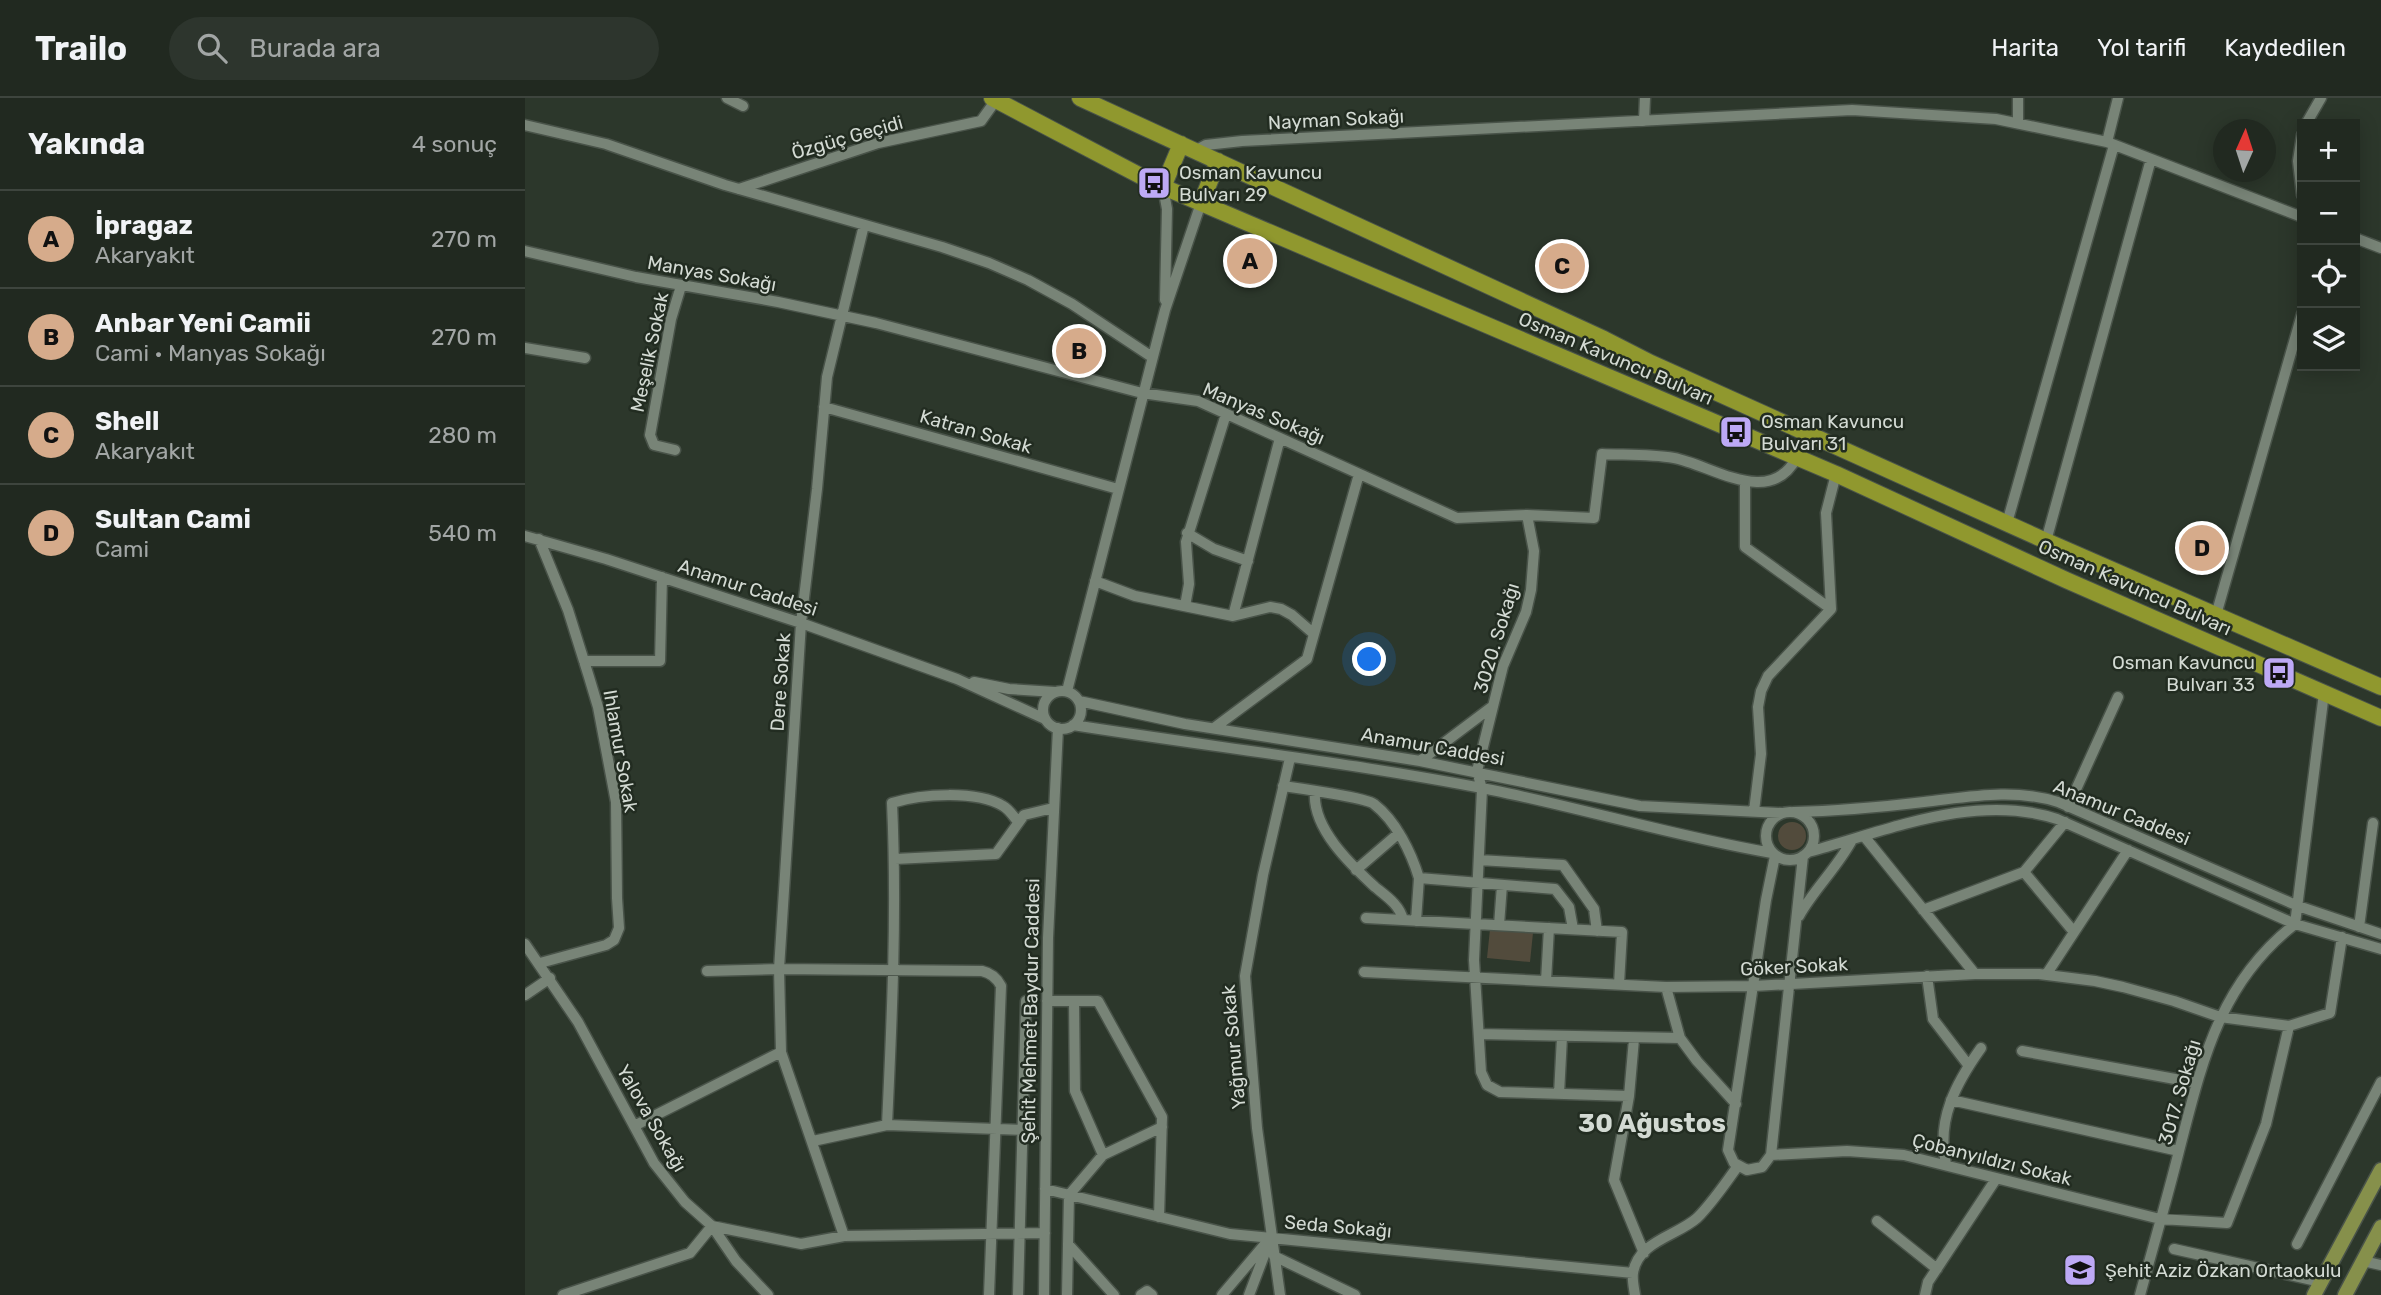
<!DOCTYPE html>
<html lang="tr">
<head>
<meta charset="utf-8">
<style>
  :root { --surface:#212920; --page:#2d352d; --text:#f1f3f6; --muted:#a2a6a5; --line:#3e453e; --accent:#d6ab8b }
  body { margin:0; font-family:Rubik,sans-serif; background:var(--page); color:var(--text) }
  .controls { position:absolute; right:21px; top:21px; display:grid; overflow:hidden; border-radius:0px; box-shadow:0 4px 18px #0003 }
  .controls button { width:63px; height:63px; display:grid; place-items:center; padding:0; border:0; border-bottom:2px solid var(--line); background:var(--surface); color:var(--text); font:35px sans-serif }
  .compass { position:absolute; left:1688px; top:21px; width:63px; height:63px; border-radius:50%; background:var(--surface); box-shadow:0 4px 18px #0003; rotate:3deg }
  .you { position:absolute; left:845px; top:562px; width:24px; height:24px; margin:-18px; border:5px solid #fff; border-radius:50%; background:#1a73e8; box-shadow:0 0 0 10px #1a73e833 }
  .badge { display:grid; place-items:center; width:46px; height:46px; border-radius:50%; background:var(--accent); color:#111; font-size:23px; font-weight:700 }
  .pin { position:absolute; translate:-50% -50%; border:4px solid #fff; box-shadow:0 2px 7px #0006 }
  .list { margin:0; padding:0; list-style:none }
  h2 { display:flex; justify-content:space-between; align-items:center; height:91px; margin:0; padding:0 28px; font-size:30px }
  h2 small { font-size:23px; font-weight:400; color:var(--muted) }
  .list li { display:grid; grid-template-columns:46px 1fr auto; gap:21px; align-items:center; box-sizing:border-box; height:98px; padding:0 28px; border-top:2px solid var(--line) }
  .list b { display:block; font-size:26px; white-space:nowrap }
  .list p { margin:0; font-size:23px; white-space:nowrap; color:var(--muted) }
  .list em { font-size:23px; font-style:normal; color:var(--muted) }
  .icon { flex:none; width:38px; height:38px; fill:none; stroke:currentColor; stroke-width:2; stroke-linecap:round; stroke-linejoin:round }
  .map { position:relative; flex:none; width:1856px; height:1197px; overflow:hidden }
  header { display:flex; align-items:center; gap:42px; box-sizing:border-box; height:98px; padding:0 35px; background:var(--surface); border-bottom:2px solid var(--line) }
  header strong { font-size:33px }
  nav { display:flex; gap:38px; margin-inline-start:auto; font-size:24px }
  .search { width:490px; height:63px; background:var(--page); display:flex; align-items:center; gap:18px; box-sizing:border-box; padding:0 24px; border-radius:38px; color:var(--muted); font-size:26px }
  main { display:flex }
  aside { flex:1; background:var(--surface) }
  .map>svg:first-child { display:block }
  .green { fill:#524b3c }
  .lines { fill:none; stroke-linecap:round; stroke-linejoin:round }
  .minor-casing { stroke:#495349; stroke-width:13 }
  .major-casing { stroke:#495349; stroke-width:17 }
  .highway-casing { stroke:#495349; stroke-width:18 }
  .minor { stroke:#788477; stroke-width:10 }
  .major { stroke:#86904b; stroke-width:14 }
  .highway { stroke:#90982e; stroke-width:16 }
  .labels { text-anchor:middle; stroke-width:5; stroke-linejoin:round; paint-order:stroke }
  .street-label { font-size:19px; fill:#d3dad3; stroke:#222c21 }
  .poi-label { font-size:19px; fill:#d3dad3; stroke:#222c21; text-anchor:start }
  .district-label { font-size:26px; font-weight:bold; fill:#d3dad3; stroke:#222c21 }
</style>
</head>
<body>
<header>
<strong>Trailo</strong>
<div class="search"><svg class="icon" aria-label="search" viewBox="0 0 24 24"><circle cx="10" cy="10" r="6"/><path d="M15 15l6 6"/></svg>Burada ara</div>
<nav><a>Harita</a><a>Yol tarifi</a><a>Kaydedilen</a></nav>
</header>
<main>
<aside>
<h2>Yakında<small>4 sonuç</small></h2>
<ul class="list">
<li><span class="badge">A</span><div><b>İpragaz</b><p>Akaryakıt</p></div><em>270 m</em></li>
<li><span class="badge">B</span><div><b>Anbar Yeni Camii</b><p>Cami · Manyas Sokağı</p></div><em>270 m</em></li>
<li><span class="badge">C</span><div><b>Shell</b><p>Akaryakıt</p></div><em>280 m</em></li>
<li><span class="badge">D</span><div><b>Sultan Cami</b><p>Cami</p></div><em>540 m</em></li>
</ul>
</aside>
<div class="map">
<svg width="1856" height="1197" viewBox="0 0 1856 1197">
  <rect width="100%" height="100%" fill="#2c372b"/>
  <path class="green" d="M1253 738a14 14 0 1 1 28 0a14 14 0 1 1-28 0Z
    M965 831 1008 835 1005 864 962 860Z"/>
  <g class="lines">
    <defs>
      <path id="minor" d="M202 0 218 8
        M1119 23 1120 0
        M1493 25V0
        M1781 26 1796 0
        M0 27 81 46 200 87 417 149 464 165 503 182 547 206 627 259
        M1777 37 1773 63 1777 97
        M1582 44 1593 0
        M670 53 681 47 717 43 1327 12 1471 21 1582 44 1777 119
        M638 89 642 111 640 202
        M214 91 353 45 456 23 471 2
        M1830 140 1856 150
        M0 153 111 179 253 204 351 225 617 295 673 303 932 420 1002 417 1069 420 1077 356C1101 357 1126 356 1149 360 1187 367 1245 411 1272 359
        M0 250 60 260
        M299 309 593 391
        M150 352 129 347 125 337 146 221 156 188
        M1220 385V449L1306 511
        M1002 417 1009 453 1006 492 1001 514 978 568 952 673 957 691 949 862 956 974 962 987 975 994 1104 998 1109 941
        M1482 425 1589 47
        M662 435 689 451 723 463
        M0 438 81 461 276 525 432 581 520 621
        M14 441 43 512 64 579 73 609 91 704 92 800 94 830 89 842 81 847 15 865
        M1521 443 1626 61
        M570 483 610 498 708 518 745 509 756 511 767 517 789 536
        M660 508 664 486 661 444 701 316
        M1691 517 1777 216
        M708 518 755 340
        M59 563H135L137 479
        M449 584 484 591 530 594
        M542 593 640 212 676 105
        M518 612a19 19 0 1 1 38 0a19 19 0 1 1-38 0Z
        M554 603 660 626 895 663 1115 708 1257 715
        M548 627C688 649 829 665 967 692 1061 711 1153 739 1247 755
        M689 630 782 561 834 376
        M895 663 968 608
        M758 688C773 690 842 700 849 706 871 723 886 754 894 780L1030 791 1044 809 1048 831
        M790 694C787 730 825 766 850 789 861 798 875 807 878 822
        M1543 709 1593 599
        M1229 713 1236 656 1233 609 1236 593 1243 578 1306 511 1301 415 1311 376
        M1241 738a24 24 0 1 1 48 0a24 24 0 1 1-48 0Z
        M1269 714C1313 713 1356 709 1399 704 1444 699 1488 690 1533 704L1773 808 1856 836
        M493 724C489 719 484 711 478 708 451 692 396 696 367 705 372 813 367 920 362 1027L497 1032
        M1339 738 1450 876
        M1283 754C1362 733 1450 694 1532 721L1770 826 1856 851
        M1250 758 1241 802 1203 1052 1209 1065 1222 1072 1237 1069 1246 1057 1278 758
        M370 761 471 756 499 717 528 710
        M954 762 1038 767 1069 811 1072 833
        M831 772 874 735
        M1499 774 1540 724
        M1398 812 1499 774 1549 834
        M1274 818C1289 791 1312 770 1327 742
        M841 820 1097 834 1094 886
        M891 823 894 780
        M974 827 977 787
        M1834 829 1848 725
        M0 846 53 924 129 1065 160 1104 187 1128 211 1163 243 1197
        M182 873 254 871 457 873C466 875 472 880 476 888L464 1197
        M839 874 1141 889 1229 888 1450 876H1514L1570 883 1598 889 1649 903 1695 919 1764 928 1805 915 1817 839
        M1521 877 1603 752
        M1402 878 1408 921 1444 968
        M1021 883 1024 830
        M1141 889 1155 940 1172 963 1211 1006
        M0 897 25 880
        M522 903H573L637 1019 634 1119
        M549 903 550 993 578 1057
        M954 936 1155 940
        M1497 953 1672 985
        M1034 996 1037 939
        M1104 998 1089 1082 1119 1155
        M1426 1002 1654 1053
        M109 1028 256 954
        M288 1043 362 1027
        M1246 1057 1322 1053 1379 1057 1635 1121 1702 1125 1741 1026 1764 928
        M1421 1066C1411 1022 1431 985 1456 950
        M520 1091 705 1136 1108 1175
        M1352 1123 1412 1171
        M319 1138 256 954 254 871 276 525 292 391 302 279 339 127
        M543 1146 589 1197
        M1772 1146 1856 984
        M1649 1151 1796 1184
        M749 1158 830 1197
        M1838 1163 1856 1167
        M38 1197 165 1155 187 1128 276 1146 319 1138 520 1135
        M493 1197 501 903
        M519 1197 523 840 533 630
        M542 1197 544 1097 578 1057 637 1029
        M616 1197 622 1193 627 1197
        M697 1197 746 1139
        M724 1197 743 1147
        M755 1197 732 1030 720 878 738 777 765 660
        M1110 1197C1109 1190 1107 1182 1108 1175 1113 1143 1152 1138 1172 1120 1187 1105 1200 1086 1212 1069
        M1400 1197 1403 1184 1471 1081
        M1615 1197C1628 1149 1642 1101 1654 1053 1677 964 1694 885 1770 826L1799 595"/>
      <path id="major" d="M1789 1197 1856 1072
        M1820 1197 1856 1129"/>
      <path id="highway" d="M467 0 629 85 1311 376 1541 482 1856 620
        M555 0 1079 241 1126 265 1521 443 1856 589
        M638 89 656 46
        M676 105 693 63"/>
    </defs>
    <use href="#minor" class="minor-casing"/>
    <use href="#major" class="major-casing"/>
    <use href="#highway" class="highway-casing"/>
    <use href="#minor" class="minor"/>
    <use href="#major" class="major"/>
    <use href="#highway" class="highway"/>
  </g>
  <defs>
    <symbol id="bus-square" viewBox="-11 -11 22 22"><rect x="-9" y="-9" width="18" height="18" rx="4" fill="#bda9f5" stroke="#222c21"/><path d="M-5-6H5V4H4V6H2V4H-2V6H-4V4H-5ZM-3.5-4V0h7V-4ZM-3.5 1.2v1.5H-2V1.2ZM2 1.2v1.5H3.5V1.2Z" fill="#111"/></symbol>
    <symbol id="school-square" viewBox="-11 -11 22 22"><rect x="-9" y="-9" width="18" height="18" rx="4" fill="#bda9f5" stroke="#222c21"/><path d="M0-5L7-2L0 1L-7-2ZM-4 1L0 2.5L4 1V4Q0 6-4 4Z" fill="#111"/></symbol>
  </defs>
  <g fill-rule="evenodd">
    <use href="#bus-square" x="610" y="66" width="38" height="38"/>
    <use href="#bus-square" x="1192" y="315" width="38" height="38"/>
    <use href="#bus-square" x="1735" y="556" width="38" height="38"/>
    <use href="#school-square" x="1536" y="1153" width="38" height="38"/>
  </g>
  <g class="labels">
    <g class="street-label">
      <text transform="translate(811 21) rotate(-3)" y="7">Nayman Sokağı</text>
      <text transform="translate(322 39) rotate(-16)" y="7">Özgüç Geçidi</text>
      <text transform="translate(187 175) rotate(10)" y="7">Manyas Sokağı</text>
      <text transform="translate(124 254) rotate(-78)" y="7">Meşelik Sokak</text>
      <text transform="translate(1091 260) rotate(23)" y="7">Osman Kavuncu Bulvarı</text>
      <text transform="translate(739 315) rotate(23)" y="7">Manyas Sokağı</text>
      <text transform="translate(451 333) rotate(16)" y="7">Katran Sokak</text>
      <text transform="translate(223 489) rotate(18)" y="7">Anamur Caddesi</text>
      <text transform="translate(1610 489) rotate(24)" y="7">Osman Kavuncu Bulvarı</text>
      <text transform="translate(971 540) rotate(-73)" y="7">3020. Sokağı</text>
      <text transform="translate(255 584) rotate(-86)" y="7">Dere Sokak</text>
      <text transform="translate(908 648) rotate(10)" y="7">Anamur Caddesi</text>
      <text transform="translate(96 653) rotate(80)" y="7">Ihlamur Sokak</text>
      <text transform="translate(1597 714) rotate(22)" y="7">Anamur Caddesi</text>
      <text transform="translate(1269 868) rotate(-3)" y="7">Göker Sokak</text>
      <text transform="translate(505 913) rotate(-89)" y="7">Şehit Mehmet Baydur Caddesi</text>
      <text transform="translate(708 949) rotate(-95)" y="7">Yağmur Sokak</text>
      <text transform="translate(1654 994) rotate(-74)" y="7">3017. Sokağı</text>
      <text transform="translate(127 1020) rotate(60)" y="7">Yalova Sokağı</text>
      <text transform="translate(1467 1061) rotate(14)" y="7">Çobanyıldızı Sokak</text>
      <text transform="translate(813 1128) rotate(5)" y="7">Seda Sokağı</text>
    </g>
    <g class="poi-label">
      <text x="654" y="81">Osman Kavuncu<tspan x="654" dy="22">Bulvarı 29</tspan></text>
      <text x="1236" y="330">Osman Kavuncu<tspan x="1236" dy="22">Bulvarı 31</tspan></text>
      <text x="1730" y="571" text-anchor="end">Osman Kavuncu<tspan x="1730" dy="22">Bulvarı 33</tspan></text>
      <text x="1580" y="1179">Şehit Aziz Özkan Ortaokulu</text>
    </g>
    <g class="district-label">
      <text x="1127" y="1034">30 Ağustos</text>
    </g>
  </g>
</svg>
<div class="controls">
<button>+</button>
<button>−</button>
<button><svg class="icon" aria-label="locate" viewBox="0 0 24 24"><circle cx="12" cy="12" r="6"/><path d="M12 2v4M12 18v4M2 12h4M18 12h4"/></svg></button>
<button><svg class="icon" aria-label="layers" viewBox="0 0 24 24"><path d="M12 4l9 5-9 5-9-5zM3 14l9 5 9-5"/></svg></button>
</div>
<svg class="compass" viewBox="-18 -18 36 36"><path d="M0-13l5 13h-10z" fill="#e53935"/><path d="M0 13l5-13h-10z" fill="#a2a6a5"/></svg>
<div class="you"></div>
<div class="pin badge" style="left:725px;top:163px">A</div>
<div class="pin badge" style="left:554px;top:253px">B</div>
<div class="pin badge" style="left:1037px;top:168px">C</div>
<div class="pin badge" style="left:1677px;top:450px">D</div>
</div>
</main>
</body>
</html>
